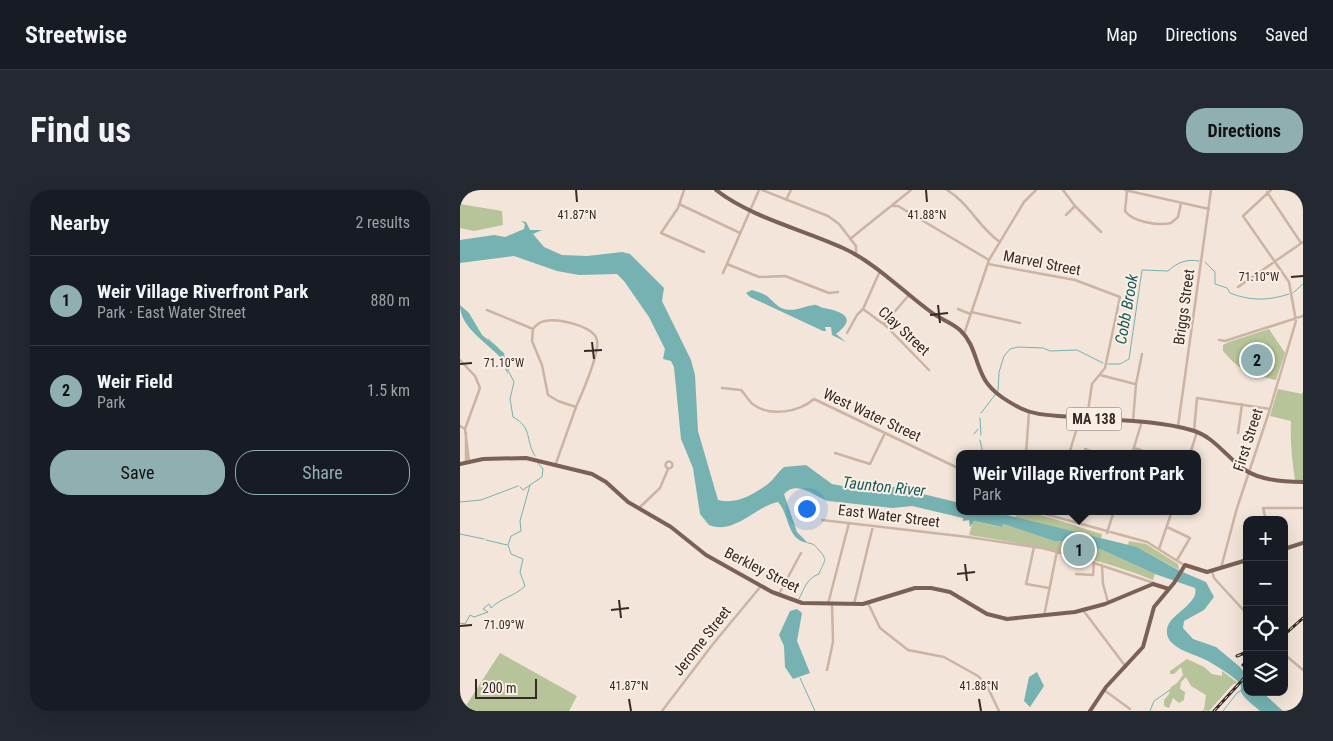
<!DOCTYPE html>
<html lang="en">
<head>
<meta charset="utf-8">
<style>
  :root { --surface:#171b24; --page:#242831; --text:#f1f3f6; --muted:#9ea1a6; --line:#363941; --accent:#90afb0 }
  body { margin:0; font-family:"Roboto Condensed",sans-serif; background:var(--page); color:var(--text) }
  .controls { position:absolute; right:15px; bottom:15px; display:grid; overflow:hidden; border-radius:10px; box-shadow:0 5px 20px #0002 }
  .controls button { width:45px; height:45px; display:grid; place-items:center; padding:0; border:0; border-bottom:1px solid var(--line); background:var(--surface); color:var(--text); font:25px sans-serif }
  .scale { position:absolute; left:15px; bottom:12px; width:62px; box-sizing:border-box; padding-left:5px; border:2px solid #372a26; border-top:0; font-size:14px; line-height:18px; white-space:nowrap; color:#372a26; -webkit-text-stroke:4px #faefe5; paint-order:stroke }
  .you { position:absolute; left:346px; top:318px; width:18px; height:18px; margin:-12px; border:4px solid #fff; border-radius:50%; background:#1a73e8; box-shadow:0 0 0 8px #1a73e833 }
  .badge { display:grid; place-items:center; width:32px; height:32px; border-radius:50%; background:var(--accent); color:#111; font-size:16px; font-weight:700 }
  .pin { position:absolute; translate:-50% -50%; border:2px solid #fff; box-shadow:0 1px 5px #0006 }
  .popup { position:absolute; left:496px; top:260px; width:245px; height:65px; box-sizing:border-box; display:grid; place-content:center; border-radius:10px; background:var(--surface); filter:drop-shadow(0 1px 4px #0005); font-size:16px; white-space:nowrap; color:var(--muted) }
  .popup b { font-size:19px; color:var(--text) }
  .popup::after { content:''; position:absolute; left:50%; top:100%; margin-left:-10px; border:10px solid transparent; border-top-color:var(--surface) }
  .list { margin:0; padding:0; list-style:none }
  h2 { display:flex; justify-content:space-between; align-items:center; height:65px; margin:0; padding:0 20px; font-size:21px }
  h2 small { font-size:16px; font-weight:400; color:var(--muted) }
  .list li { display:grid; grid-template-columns:32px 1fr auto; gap:15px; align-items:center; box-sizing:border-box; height:90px; padding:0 20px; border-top:1px solid var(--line) }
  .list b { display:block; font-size:19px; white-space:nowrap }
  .list p { margin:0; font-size:16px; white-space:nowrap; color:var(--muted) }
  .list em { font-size:16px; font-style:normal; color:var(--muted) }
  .actions { display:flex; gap:10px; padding:15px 20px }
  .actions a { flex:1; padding:11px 0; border:1px solid var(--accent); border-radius:20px; text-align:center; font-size:18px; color:var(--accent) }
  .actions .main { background:var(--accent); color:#111 }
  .icon { flex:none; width:28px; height:28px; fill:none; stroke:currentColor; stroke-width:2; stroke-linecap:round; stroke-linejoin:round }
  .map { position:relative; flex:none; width:843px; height:521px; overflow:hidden; border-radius:20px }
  header { display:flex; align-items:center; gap:30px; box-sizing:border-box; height:70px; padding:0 25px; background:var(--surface); border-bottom:1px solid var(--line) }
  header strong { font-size:24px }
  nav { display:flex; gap:28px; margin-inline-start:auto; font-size:18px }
  .intro { display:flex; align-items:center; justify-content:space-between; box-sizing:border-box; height:120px; padding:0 30px }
  h1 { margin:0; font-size:35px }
  .button { padding:12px 22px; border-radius:20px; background:var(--accent); color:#111; font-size:18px; font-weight:700 }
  main { display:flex; gap:30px; padding:0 30px }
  aside { flex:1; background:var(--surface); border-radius:20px; box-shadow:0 5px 20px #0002 }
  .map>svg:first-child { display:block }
  .green { fill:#b7c398 }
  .water { fill:#75b2b1 }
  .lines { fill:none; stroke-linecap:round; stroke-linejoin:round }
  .stream { stroke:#75b2b1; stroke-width:1 }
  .minor { stroke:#ccb3a4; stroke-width:2.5 }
  .major { stroke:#7a6056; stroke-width:4 }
  .rail-casing { stroke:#372a26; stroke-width:3 }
  .rail { stroke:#faefe5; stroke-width:1; stroke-dasharray:4; stroke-linecap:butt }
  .ticks { fill:none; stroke:#372a26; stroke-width:2 }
  .labels { text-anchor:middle; stroke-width:4; stroke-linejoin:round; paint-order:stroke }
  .shield { fill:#faefe5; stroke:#72655f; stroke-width:1 }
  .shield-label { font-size:14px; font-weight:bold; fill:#372a26 }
  .street-label { font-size:15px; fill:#372a26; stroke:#faefe5 }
  .water-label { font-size:16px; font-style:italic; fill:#195b5b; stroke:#faefe5 }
  .ticks-label { font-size:12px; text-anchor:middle; fill:#372a26; stroke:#faefe5; stroke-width:4; stroke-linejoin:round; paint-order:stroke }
</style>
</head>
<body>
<header>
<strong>Streetwise</strong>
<nav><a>Map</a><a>Directions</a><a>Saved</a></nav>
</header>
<div class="intro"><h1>Find us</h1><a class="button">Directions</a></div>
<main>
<aside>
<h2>Nearby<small>2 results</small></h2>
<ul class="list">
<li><span class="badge">1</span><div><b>Weir Village Riverfront Park</b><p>Park · East Water Street</p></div><em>880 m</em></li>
<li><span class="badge">2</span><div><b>Weir Field</b><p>Park</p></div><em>1.5 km</em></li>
</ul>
<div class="actions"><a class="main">Save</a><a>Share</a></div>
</aside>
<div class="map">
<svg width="843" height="521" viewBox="0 0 843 521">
  <rect width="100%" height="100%" fill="#f3e5d9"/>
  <path class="green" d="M0 14 42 21 43 35 14 41 0 38Z
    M809 139 825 163 816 190C789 184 781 182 763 161V155L769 152Z
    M818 199 842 204 843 201V290H835C832 269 830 251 831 231L810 226Z
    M557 321C577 321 620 338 642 344L641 349 555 328Z
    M513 331 541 337 543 334 594 351H605L640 359 695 384 693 390C633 366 573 355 509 345Z
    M669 351 686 354 718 374 719 380 677 357 668 355Z
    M40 463 117 506 109 521H12L5 517Z
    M727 469 744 477 752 484 762 486V481L778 493 773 494 749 521 744 520 746 505 731 496 726 487 721 492 720 499 725 502 724 510 719 513 713 508 709 518 704 516V510L709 504 711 497 717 493 723 485 721 477 714 484H710V481Z"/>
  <path class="water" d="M61 31 66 32 70 40H82L73 44 84 57 102 65 127 66 162 62 170 64 204 98 202 111 231 170 235 185 238 241 258 310C277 315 294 304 308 294 314 289 318 282 324 277L346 275 372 294 388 297H434L500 313V321L535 322 677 357 718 380 746 392 754 407 744 420 724 431 723 438 733 449 756 457 780 477 787 486V502H802L823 521H800C795 516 784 509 781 502 780 499 782 497 780 494 775 487 761 479 753 474 740 465 724 464 712 453 706 447 705 439 710 432 718 421 739 411 735 398L695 384 640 359 605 351H594L543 334 542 337 514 331 510 337 509 330 503 331V328L452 316 433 318 368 311C356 308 338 289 324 304L337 342 348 353C326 350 330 325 318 312 294 317 275 345 249 335L240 324 233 278 221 249 214 177 211 171 203 169 205 159 189 127 164 91 157 84 119 85 97 81 54 66 0 73V50L34 45 45 47 64 39 65 34Z
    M292 100C297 102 303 103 307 106 312 110 317 117 324 119 335 122 344 116 354 115 356 114 361 118 364 118 384 122 397 128 376 144L386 152 372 145 371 137H365L366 141H363L290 107 286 103Z
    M0 115 9 123 22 145 44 163 48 185C45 179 43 169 37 164 24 151 0 136 0 115Z
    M337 419 342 423 337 451 350 483 333 489 325 477 324 456 319 445 330 421Z
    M577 482 584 496 570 517 564 511 569 487Z"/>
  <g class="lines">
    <path class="stream" d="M745 72 755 82V94L767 98 770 103C790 111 808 111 829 104
      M833 103 843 94
      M28 149 38 158
      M648 174H660L669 169 682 80 708 81C718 72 726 69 739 71
      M47 178 54 192 50 209 53 227C73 238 65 250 75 266
      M521 223 538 201 539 182 544 166 550 159 558 157 583 158 590 161 617 160 643 173
      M520 228 521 245
      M514 244 518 239
      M520 250 523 264
      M60 297 63 300 70 295
      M0 312 21 310 58 296
      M0 344 24 349
      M26 350 47 355
      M339 409C344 399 347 388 359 384 364 370 369 371 358 359 354 355 355 354 348 353
      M0 433 5 434 10 425 14 427 28 422 23 419 29 414 31 418C41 408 55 406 65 396L60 382 63 369 51 364 48 355 51 346 61 341 60 331 70 295 82 287 83 279 78 273
      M340 488 355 521
      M690 521 694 511 710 500
      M743 521 744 520
      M763 521 777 503 782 500"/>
    <path class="minor" d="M224 0 218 18 201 43 244 62
      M302 0 368 26 379 34 396 56V64
      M487 0C509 13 519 38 540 52
      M603 0 615 16 641 42
      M665 0 749 19
      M667 1 665 21C673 32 698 36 711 33L718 27 721 13
      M807 2 841 53
      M326 10 331 0
      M219 14 280 43
      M431 16H438L529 70
      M606 25 615 16
      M390 49 451 0
      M267 74 299 87 325 86 369 103 378 102
      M528 74 615 90 660 107 645 178 632 194 627 228
      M263 83 299 0
      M778 97 843 52
      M403 119 426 136 469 180
      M498 119 510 124
      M27 120 73 139
      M511 122 560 133
      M424 134 449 105
      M387 143 397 125 403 119 420 81
      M504 144 529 70 564 12 576 0
      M759 150 765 151 843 126
      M0 170 15 186 20 198 5 239 9 271
      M640 185 675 194
      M262 198 281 200C286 205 288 211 294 215 311 227 339 222 354 209L500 279
      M673 231 676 194 682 164
      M0 236 5 239
      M718 236 751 0
      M734 241 737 208 810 219
      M6 243V272
      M778 243 782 214
      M674 258 692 264
      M625 259 630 261V264
      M375 263 410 274 425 243
      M566 264 569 222
      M609 264 620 228
      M672 264 682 231
      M730 264 737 242
      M205.5 275a3.5 3.5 0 1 1 7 0a3.5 3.5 0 1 1-7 0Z
      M95 276 116 217 98 211 88 205 82 175 72 151 73 139C76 135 79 132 85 131 98 128 134 136 137 150 140 164 122 203 116 217
      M179 318 200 298 208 279
      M574 321 687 352 724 375
      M362 330 508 347 582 358 613 366 694 393
      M806 330 803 318H843
      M707 337 730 348 717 370
      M647 343 654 321
      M574 357 566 394 589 398
      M699 359 712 321
      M642 375 643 394 648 412
      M761 378 777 318 810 219 836 131 829 92 783 26 811 0
      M752 381 754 388 787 424
      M616 384 633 385 634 372
      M319 404 341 363
      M408 413 420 438 448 460 484 467 518 486 527 496 539 521
      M368 414 389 333
      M394 414 413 336
      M623 420 666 477
      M584 426 597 361
      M824 464 843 480
      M367 480 373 452 372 414
      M644 500 670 519
      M202 521 253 454 301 396"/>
    <path class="major" d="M256 0C292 28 342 39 383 58 416 73 442 101 471 122 480 129 491 132 500 140 515 154 515 173 525 190 533 203 547 211 560 218 576 226 593 225 611 227 651 231 692 229 731 240 754 246 766 267 785 280 800 290 825 292 843 292
      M0 274 23 269 66 268 132 284 146 292 168 312 211 337 246 365 312 402 342 413 403 414 455 398H471L490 402 527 424 547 429 615 422 645 414 693 394 709 399
      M824 359 843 353
      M630 521 646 497 683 457 694 417 714 393 725 375 747 382 787 370"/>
    <defs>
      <path id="rail" d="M824 445 843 428
        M777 466 787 462
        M783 475 787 472
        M754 521 787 485"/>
    </defs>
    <use href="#rail" class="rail-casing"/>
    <use href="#rail" class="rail"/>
  </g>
  <path class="ticks" d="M116 0 117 12M466 0 467 12M831 87 843 86M478 115 480 133M470 125 488 123M132 152 134 169M124 161 142 160M0 174 12 173M505 374 507 391M497 384 515 382M159 410 161 428M151 420 169 418M0 436 12 435M169 509 171 521M519 509 521 521"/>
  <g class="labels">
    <rect class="shield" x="606.5" y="217.5" width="55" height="23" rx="4"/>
    <g class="shield-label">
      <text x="634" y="234">MA 138</text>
    </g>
    <g class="street-label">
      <text transform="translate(582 73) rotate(11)" y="5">Marvel Street</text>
      <text transform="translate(724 117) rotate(-82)" y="5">Briggs Street</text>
      <text transform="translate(444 141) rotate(43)" y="5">Clay Street</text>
      <text transform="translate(412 225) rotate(25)" y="5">West Water Street</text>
      <text transform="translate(788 250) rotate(-72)" y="5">First Street</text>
      <text transform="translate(429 326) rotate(7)" y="5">East Water Street</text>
      <text transform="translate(302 380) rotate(27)" y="5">Berkley Street</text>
      <text transform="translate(242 451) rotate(-52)" y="5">Jerome Street</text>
    </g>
    <g class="water-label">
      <text transform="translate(666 119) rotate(-80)" y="6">Cobb Brook</text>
      <text transform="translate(424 296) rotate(6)" y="6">Taunton River</text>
    </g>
  </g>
  <g class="ticks-label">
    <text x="117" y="29">41.87°N</text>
    <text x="467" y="29">41.88°N</text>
    <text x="799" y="91">71.10°W</text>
    <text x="44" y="177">71.10°W</text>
    <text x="44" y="439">71.09°W</text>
    <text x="169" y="500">41.87°N</text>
    <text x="519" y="500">41.88°N</text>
  </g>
</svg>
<div class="controls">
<button>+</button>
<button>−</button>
<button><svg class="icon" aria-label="locate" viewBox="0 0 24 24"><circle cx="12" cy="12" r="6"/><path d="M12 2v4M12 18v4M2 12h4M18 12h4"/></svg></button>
<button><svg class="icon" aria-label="layers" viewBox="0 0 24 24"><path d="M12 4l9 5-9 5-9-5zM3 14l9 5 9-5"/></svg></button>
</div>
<div class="scale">200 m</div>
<div class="you"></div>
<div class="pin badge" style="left:619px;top:360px">1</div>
<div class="popup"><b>Weir Village Riverfront Park</b>Park</div>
<div class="pin badge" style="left:797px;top:170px">2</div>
</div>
</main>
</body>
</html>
